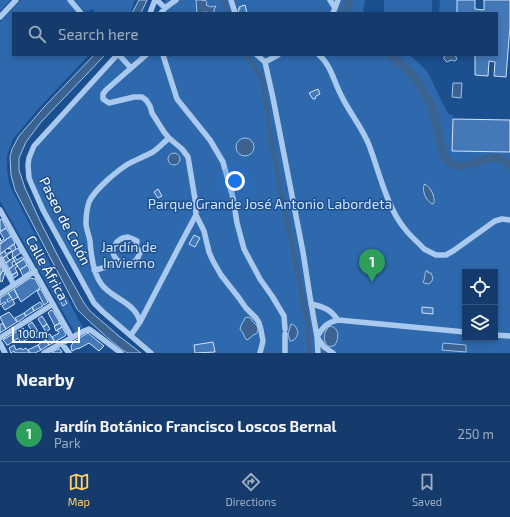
<!DOCTYPE html>
<html lang="en">
<head>
<meta charset="utf-8">
<style>
  :root { --surface:#143b6b; --page:#1d4271; --text:#f1f3f6; --muted:#9dadc1; --line:#33557e; --accent:#ffd166 }
  body { margin:0; font-family:"Exo 2",sans-serif; background:var(--page); color:var(--text) }
  .controls { position:absolute; right:12px; bottom:12px; display:grid; overflow:hidden; border-radius:0px; box-shadow:0 2px 6px #0003 }
  .controls button { width:36px; height:36px; display:grid; place-items:center; padding:0; border:0; border-bottom:1px solid var(--line); background:var(--surface); color:var(--text); font:20px sans-serif }
  .scale { position:absolute; left:12px; bottom:10px; width:68px; box-sizing:border-box; padding-left:4px; border:2px solid #fff; border-top:0; font-size:11px; line-height:14px; white-space:nowrap; color:#fff; -webkit-text-stroke:3px #1b4f8f; paint-order:stroke }
  .you { position:absolute; left:235px; top:181px; width:14px; height:14px; margin:-10px; border:3px solid #fff; border-radius:50%; background:#1a73e8; box-shadow:0 0 0 6px #1a73e833 }
  .badge { display:grid; place-items:center; width:26px; height:26px; border-radius:50%; background:var(--accent); color:#fff; font-size:13px; font-weight:700 }
  .pin { position:absolute; translate:-50% -33px; filter:drop-shadow(0 1px 2px #0008) }
  .pin::after { content:''; position:absolute; top:21px; width:14px; height:12px; background:inherit; clip-path:polygon(0 0,100% 0,50% 100%) }
  .list { margin:0; padding:0; list-style:none }
  h2 { display:flex; justify-content:space-between; align-items:center; height:52px; margin:0; padding:0 16px; font-size:17px }
  h2 small { font-size:13px; font-weight:400; color:var(--muted) }
  .list li { display:grid; grid-template-columns:26px 1fr auto; gap:12px; align-items:center; box-sizing:border-box; height:56px; padding:0 16px; border-top:1px solid var(--line) }
  .list b { display:block; font-size:15px; white-space:nowrap }
  .list p { margin:0; font-size:13px; white-space:nowrap; color:var(--muted) }
  .list em { font-size:13px; font-style:normal; color:var(--muted) }
  .icon { flex:none; width:22px; height:22px; fill:none; stroke:currentColor; stroke-width:2; stroke-linecap:round; stroke-linejoin:round }
  .map { position:relative; flex:none; width:510px; height:353px; overflow:hidden }
  .search { position:absolute; background:var(--surface); box-shadow:0 2px 6px #0003; left:12px; right:12px; top:12px; height:44px; display:flex; align-items:center; gap:10px; box-sizing:border-box; padding:0 14px; border-radius:0px; color:var(--muted); font-size:15px }
  .sheet { height:108px; background:var(--surface) }
  nav { display:flex; justify-content:space-around; align-items:center; box-sizing:border-box; height:56px; border-top:1px solid var(--line); background:var(--surface); font-size:11px; color:var(--muted) }
  nav a { display:grid; justify-items:center; gap:2px }
  nav .on { color:var(--accent) }
  .map>svg:first-child { display:block }
  .green { fill:#2e69ad; fill-rule:evenodd }
  .water { fill:#3c6290; stroke:#9cc4f0 }
  .lines { fill:none; stroke-linecap:round; stroke-linejoin:round }
  .canal { stroke:#3c6290; stroke-width:4.5 }
  .river { stroke:#3c6290; stroke-width:8 }
  .building { fill:#4478b7; stroke:#cfe3fa }
  .minor { stroke:#a9c9ee; stroke-width:5.5 }
  .labels { text-anchor:middle; stroke-width:3; stroke-linejoin:round; paint-order:stroke }
  .park-label { font-size:14px; fill:#cfe3fa; stroke:#1b4f8f }
  .street-label { font-size:14px; fill:#fff; stroke:#1b4f8f }
</style>
</head>
<body>
<div class="map">
<svg width="510" height="353" viewBox="0 0 510 353">
  <rect width="100%" height="100%" fill="#1b4f8f"/>
  <path class="green" d="M0 0H11L0 11Z
    M21 0H67L78 13H13V55H89L38 109 13 139 7 155V169L9 184 77 317 83 327 75 333 0 201V22Z
    M74 0H135L130 13H94V9L85 12Z
    M165 0H365L363 11 366 13H162L165 10Z
    M384 0H432V13H384Z
    M440 0H457V13H439Z
    M118 55H410L427 71 448 114 453 115 452 151 510 152V353H152L105 313 95 301 44 210 31 180 30 171 32 157 39 144ZM465 272H495V338H465Z"/>
  <path class="water" d="M139 0H147L141 13H132Z
    M196 0H202L203 1 205 0 207 2 206 5 211 7 215 6 216 7 214 9V13H208L207 12 197 13Z
    M94 55H105L41 122 26 142 19 158V170L25 188 40 221 62 264 84 303 90 311 120 337 141 353C137 353 132 353 128 353 121 351 83 316 77 309L15 190 11 175 10 157 12 149 19 136 45 106Z
    M445 55H455L457 59 455 61 451 60 447 62 444 59V57Z
    M453 83H462L461 98 452 97Z
    M236 147a9 9 0 1 1 18 0a9 9 0 1 1-18 0Z
    M168 159a6 6 0 1 1 12 0a6 6 0 1 1-12 0Z
    M425 184C431 188 435 196 434 203L432 204C426 200 422 192 424 185Z
    M426 271H428V273H431L433 278 432 281 429 284 424 283 423 282C426 277 424 274 426 271Z
    M248 317 252 319V321C256 325 261 328 256 334L253 335 250 338 247 340 245 338 243 333 240 329C240 325 244 322 245 318Z
    M291 324C296 325 297 329 298 333 296 338 295 341 290 341L288 334Z
    M330 326C340 328 339 338 335 345 323 352 321 332 330 326Z
    M443 343 466 345V352L442 350Z"/>
  <g class="lines">
    <path class="canal" d="M224 0 227 13
      M245 55 250 60 263 81 271 141 308 325 309 353"/>
    <path class="river" d="M345 13V11L350 0
      M390 55 410 72 417 80 425 94 432 106 443 153C459 187 490 140 510 166"/>
  </g>
  <path class="building" d="M457 0H475V9L484 10V0H510V26L506 77 494 76 495 62 489 61 488 76 475 75V55H497V13H457Z
    M245 5 247 13H239L238 9H240L239 7Z
    M318 89 320 94 316 96 315 99H313L309 93Z
    M453 119 510 120V152L452 151Z
    M158 189 162 196 158 198 154 192Z
    M2 219 6 228 1 231 0 229V220Z
    M6 228 11 236 0 244V238L1 241 4 239 0 232Z
    M194 235 200 238 195 247 189 244Z
    M11 236 15 243 0 254V244Z
    M14 244 16 249 10 253V252L12 251 10 248 8 249Z
    M18 248 21 253 13 258 12 255 13 254 12 252Z
    M5 251 6 254 10 252V253L3 258 0 254Z
    M7 255V257L10 260 6 263 3 258Z
    M15 257 17 260 22 257 24 259 16 264 13 258Z
    M13 258 15 261 12 262 13 266 9 269 6 263Z
    M24 259 27 265 20 270 16 264Z
    M0 264 3 270 0 275Z
    M16 264 18 266 15 268 17 272 12 275 9 269Z
    M27 265 29 268 30 271 23 276 20 270Z
    M3 270 5 273 2 282 0 281V275Z
    M17 272 18 275 14 278 12 275Z
    M30 278 35 279 40 288 21 302 14 289Z
    M14 289 18 297 13 300 8 293Z
    M41 289 48 302 47 303 44 305 37 291Z
    M8 293 11 297 7 300 8 302 12 299 15 304 5 310 2 306 6 303 5 302 0 305V298Z
    M62 295 67 303 63 306 58 298Z
    M40 302 43 306 34 311 32 307Z
    M32 307 34 311 26 316 24 313Z
    M422 307 433 308V314L422 313Z
    M51 310 53 311 60 323 55 326 48 313Z
    M9 312 17 322 6 329 0 317Z
    M24 313 26 316 18 322 15 318Z
    M42 316 47 324 43 327 38 319Z
    M32 322 38 331 33 333 28 325Z
    M2 323 6 329 0 333V325Z
    M60 323 62 327 56 331 54 326Z
    M47 324 50 329 46 332 43 327Z
    M62 327 66 334 65 336 55 342 52 337 59 333 57 330Z
    M23 328 30 337 21 343 18 338 8 345H7L5 342 3 340Z
    M38 331 41 335 37 338 33 333Z
    M88 333 104 346 99 351 89 343 78 349V348L72 351 71 346 74 341Z
    M50 334 55 342 49 345 44 337Z
    M46 340 49 345 41 350 38 345 43 341H44Z
    M213 342 215 352 195 353 194 345Z
    M14 345 16 350 21 348 22 350 26 348 30 353H15L14 351 11 353 9 348Z
    M38 345 41 350 35 353H30L28 350Z
    M58 349H60L62 352 60 353H52V352Z"/>
  <g class="lines">
    <path class="minor" d="M70 0 81 13
      M157 0 165 8
      M231 0 235 13
      M330 0 335 8
      M150 13 155 0
      M161 13 165 8 176 0
      M333 13 338 0
      M0 17 16 0
      M117 55 34 146 29 158 28 165 29 178 31 183 43 210 94 303 103 312 151 353
      M119 55 131 68
      M146 55 106 90 103 94V99L109 103 134 97H142L146 100 150 106 152 113 164 132 169 138 182 149 188 157 195 199 196 215 204 231 209 252 213 261 221 275 239 298 246 308 256 318 259 323 261 330 263 341 260 353
      M163 55 177 99 210 140 223 162 233 198 237 223 244 249 260 279 272 296 284 316 285 329
      M257 55 265 62 273 98 303 252 310 297 317 337 318 353
      M319 55C331 65 334 82 341 95 349 112 363 129 369 145 379 171 387 208 405 229 410 236 418 242 424 249L436 255H446L453 251 495 221 502 219 510 220
      M265 62 278 55
      M0 210 72 338
      M128 237 133 239 137 241 136 247 140 252C135 274 106 262 115 245 118 239 122 238 128 237Z
      M0 259 14 285
      M94 270C102 269 111 265 118 261
      M0 294 35 271
      M311 304C324 307 330 309 338 320
      M140 322C136 303 113 299 102 285 93 274 91 255 90 241 89 235 86 229 86 223 86 217 87 208 89 202 94 190 117 171 128 164 136 160 145 156 153 152 159 148 164 142 169 138
      M285 334V353
      M131 335 140 322 181 243 196 215
      M495 335 510 336
      M0 338 53 304
      M0 343 5 353
      M62 344 69 353
      M44 353 84 331 89 329 92 331 121 353
      M333 353 324 347 317 337C323 327 326 323 338 320L465 332"/>
  </g>
  <g class="labels">
    <g class="park-label">
      <text x="270" y="209">Parque Grande José Antonio Labordeta</text>
      <text x="129" y="252">Jardín de<tspan x="129" dy="16">Invierno</tspan></text>
    </g>
    <g class="street-label">
      <text transform="translate(65 221) rotate(63)" y="5">Paseo de Colón</text>
      <text transform="translate(47 268) rotate(61)" y="5">Calle África</text>
    </g>
  </g>
</svg>
<div class="controls">
<button><svg class="icon" aria-label="locate" viewBox="0 0 24 24"><circle cx="12" cy="12" r="6"/><path d="M12 2v4M12 18v4M2 12h4M18 12h4"/></svg></button>
<button><svg class="icon" aria-label="layers" viewBox="0 0 24 24"><path d="M12 4l9 5-9 5-9-5zM3 14l9 5 9-5"/></svg></button>
</div>
<div class="scale">100 m</div>
<div class="you"></div>
<div class="pin badge" style="left:372px;top:282px;background:#2e9e5b">1</div>
<div class="search"><svg class="icon" aria-label="search" viewBox="0 0 24 24"><circle cx="10" cy="10" r="6"/><path d="M15 15l6 6"/></svg>Search here</div>
</div>
<section class="sheet">
<h2>Nearby<small></small></h2>
<ul class="list">
<li><span class="badge" style="background:#2e9e5b">1</span><div><b>Jardín Botánico Francisco Loscos Bernal</b><p>Park</p></div><em>250 m</em></li>
</ul>
</section>
<nav>
<a class="on"><svg class="icon" aria-label="map" viewBox="0 0 24 24"><path d="M3 6l6-2 6 2 6-2v14l-6 2-6-2-6 2zM9 4v14M15 6v14"/></svg>Map</a>
<a><svg class="icon" aria-label="directions" viewBox="0 0 24 24"><path d="M12 3l9 9-9 9-9-9zM9 14v-3h6M13 9l2 2-2 2"/></svg>Directions</a>
<a><svg class="icon" aria-label="saved" viewBox="0 0 24 24"><path d="M7 4h10v16l-5-4-5 4z"/></svg>Saved</a>
</nav>
</body>
</html>
